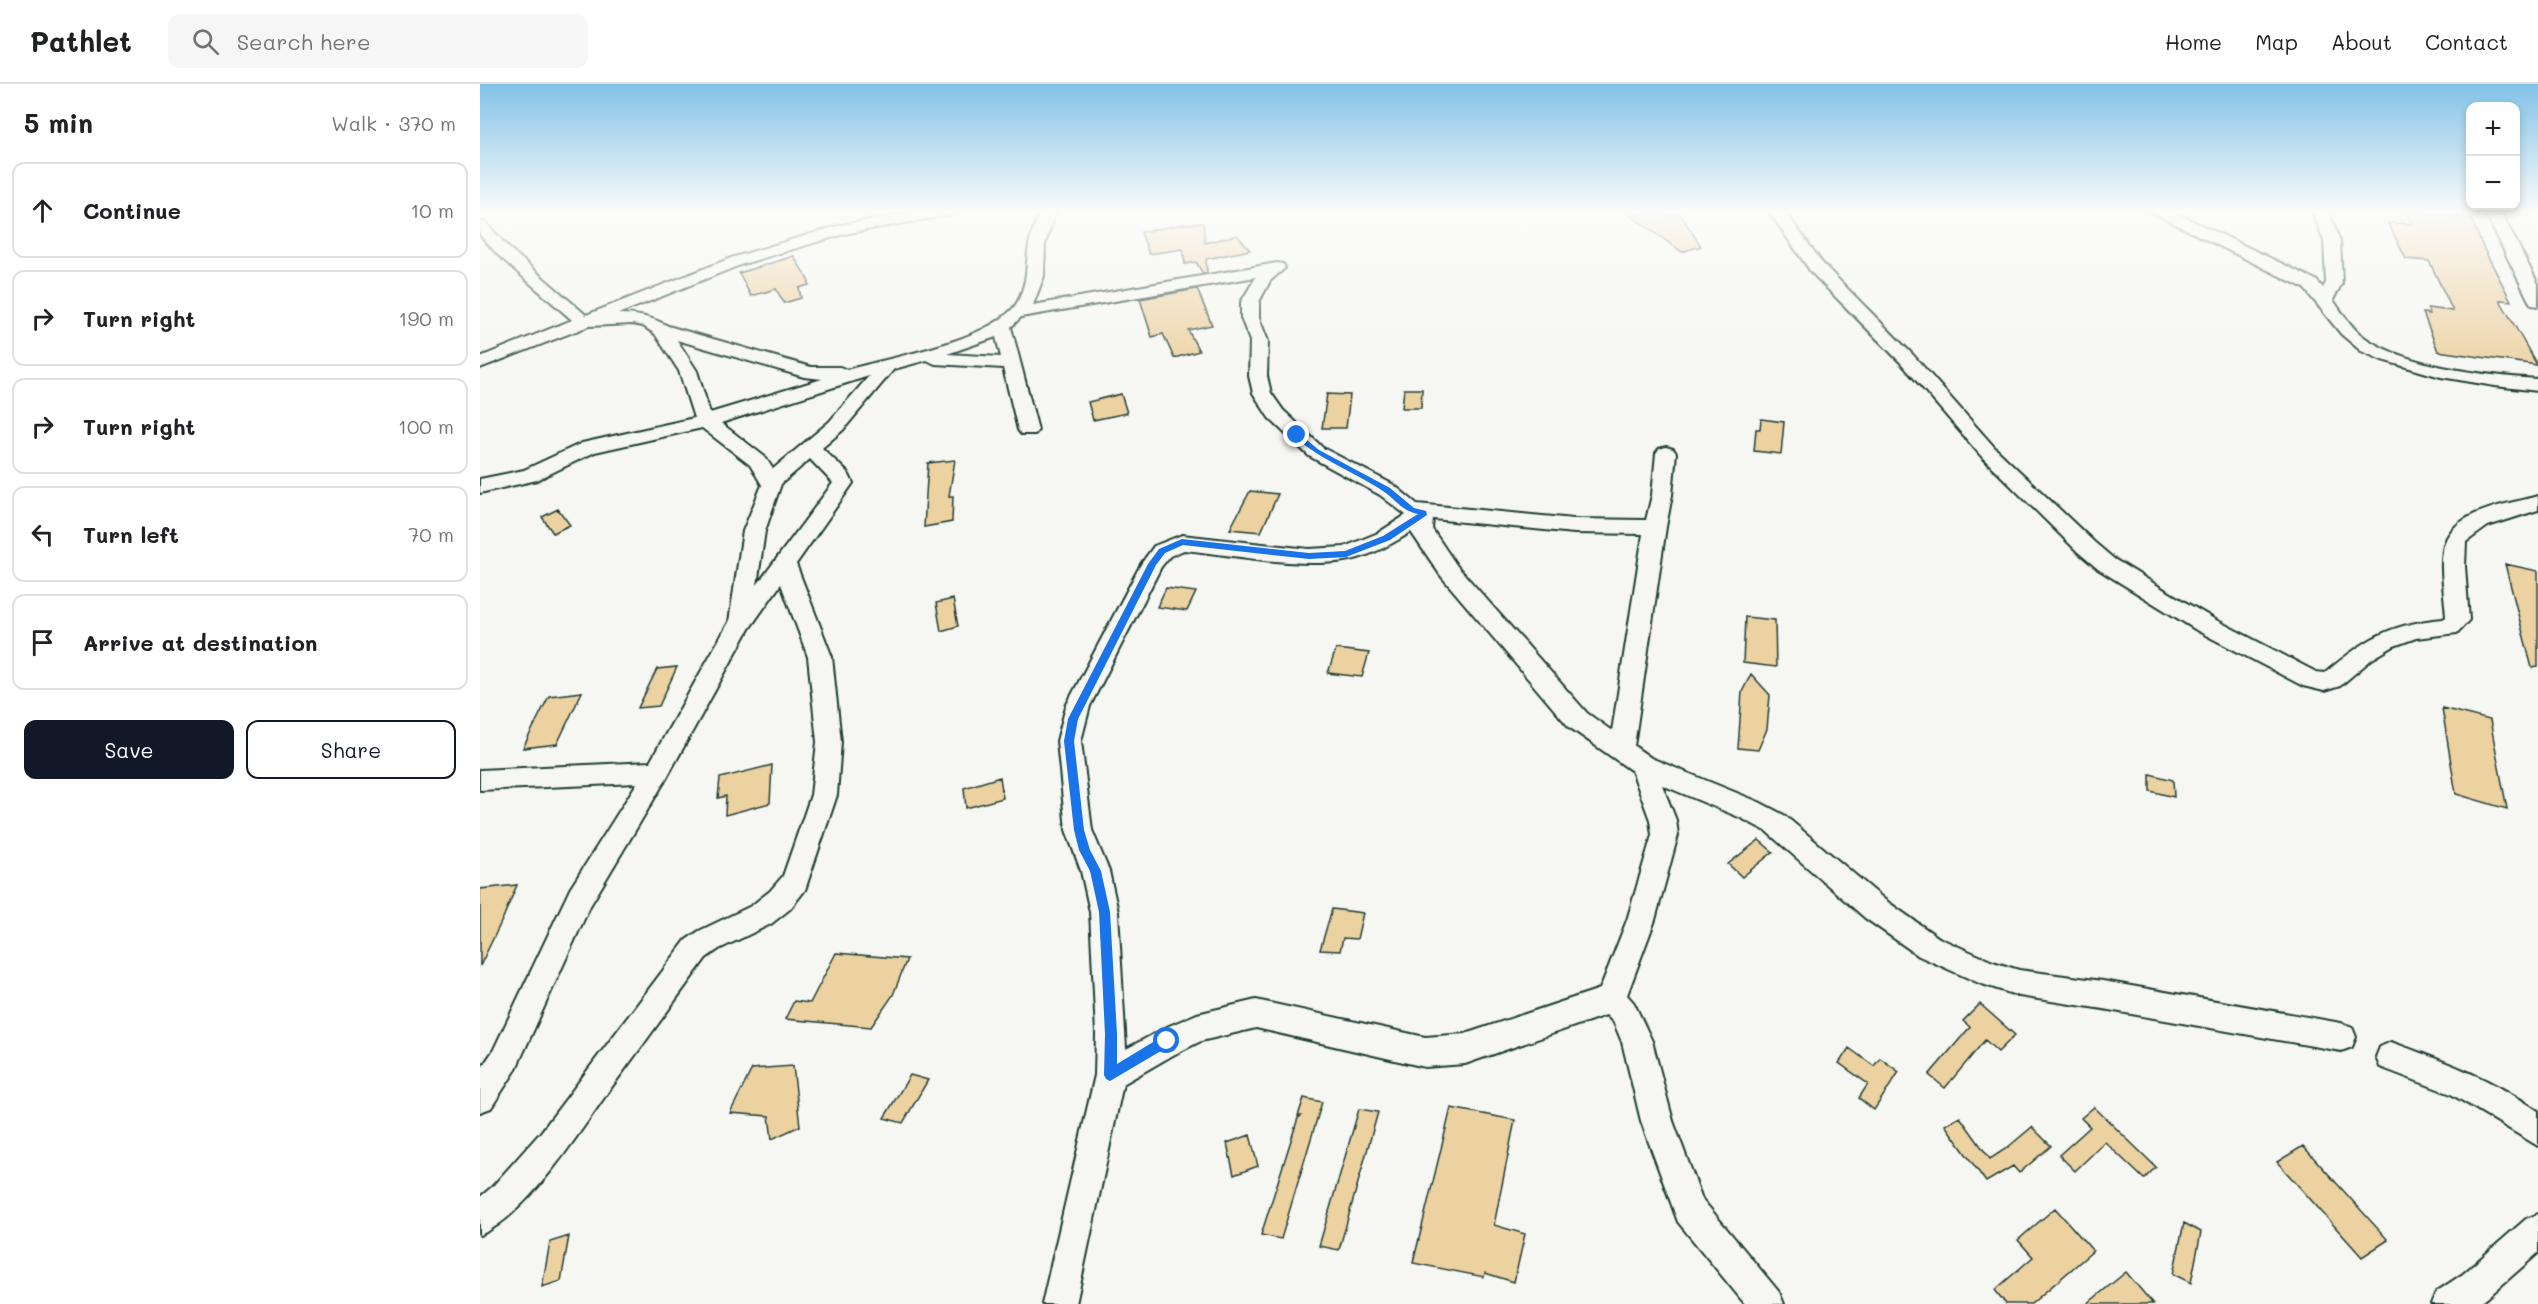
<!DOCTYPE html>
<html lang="en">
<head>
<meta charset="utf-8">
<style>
  :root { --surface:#fff; --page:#f6f6f6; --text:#202124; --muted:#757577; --line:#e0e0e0; --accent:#111827 }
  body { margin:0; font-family:Mali,sans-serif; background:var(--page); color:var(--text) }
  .controls { position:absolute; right:18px; top:18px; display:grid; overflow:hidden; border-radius:12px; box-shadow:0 3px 9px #0003 }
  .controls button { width:54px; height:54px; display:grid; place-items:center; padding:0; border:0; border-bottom:2px solid var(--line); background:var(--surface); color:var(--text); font:30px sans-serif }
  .stop { position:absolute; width:18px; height:18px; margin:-14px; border:4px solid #1a73e8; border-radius:50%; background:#fff }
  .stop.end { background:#1a73e8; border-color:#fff; box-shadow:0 2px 6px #0008 }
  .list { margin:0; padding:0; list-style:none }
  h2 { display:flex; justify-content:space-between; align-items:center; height:78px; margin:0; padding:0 24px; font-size:26px }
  h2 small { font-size:20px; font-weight:400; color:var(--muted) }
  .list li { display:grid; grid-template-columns:39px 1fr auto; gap:18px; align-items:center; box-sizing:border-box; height:96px; margin:0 12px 12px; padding:0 12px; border:2px solid var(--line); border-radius:12px }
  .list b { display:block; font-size:22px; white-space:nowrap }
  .list em { font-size:20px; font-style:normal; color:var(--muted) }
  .actions { display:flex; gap:12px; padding:18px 24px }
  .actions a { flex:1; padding:14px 0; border:2px solid var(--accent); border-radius:12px; text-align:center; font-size:21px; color:var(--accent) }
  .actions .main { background:var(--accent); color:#fff }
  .icon { flex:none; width:33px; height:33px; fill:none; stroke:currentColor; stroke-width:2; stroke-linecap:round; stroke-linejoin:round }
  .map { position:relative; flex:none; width:2058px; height:1220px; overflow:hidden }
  header { display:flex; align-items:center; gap:36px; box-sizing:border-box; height:84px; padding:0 30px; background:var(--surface); border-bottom:2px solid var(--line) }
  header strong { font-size:28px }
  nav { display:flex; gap:33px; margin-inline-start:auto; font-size:21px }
  .search { width:420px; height:54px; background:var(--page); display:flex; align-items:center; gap:15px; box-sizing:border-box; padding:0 21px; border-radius:12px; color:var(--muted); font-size:22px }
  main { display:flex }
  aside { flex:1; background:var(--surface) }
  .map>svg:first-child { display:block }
  .building { fill:#ecd1a1; stroke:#1f3d34; stroke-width:1.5 }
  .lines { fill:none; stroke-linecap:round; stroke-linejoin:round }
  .street-casing { stroke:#1f3d34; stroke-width:4 }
  .street { fill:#f6f6f2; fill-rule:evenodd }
  .route { fill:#1a73e8 }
</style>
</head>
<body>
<header>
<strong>Pathlet</strong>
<div class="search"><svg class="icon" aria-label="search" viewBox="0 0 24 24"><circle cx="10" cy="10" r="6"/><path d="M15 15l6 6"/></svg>Search here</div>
<nav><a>Home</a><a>Map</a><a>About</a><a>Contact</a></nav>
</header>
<main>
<aside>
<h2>5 min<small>Walk · 370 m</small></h2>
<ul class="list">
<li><svg class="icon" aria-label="ahead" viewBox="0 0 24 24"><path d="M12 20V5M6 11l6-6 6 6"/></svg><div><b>Continue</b></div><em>10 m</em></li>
<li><svg class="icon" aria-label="right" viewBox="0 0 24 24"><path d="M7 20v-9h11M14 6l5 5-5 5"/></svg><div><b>Turn right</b></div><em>190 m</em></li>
<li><svg class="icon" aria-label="right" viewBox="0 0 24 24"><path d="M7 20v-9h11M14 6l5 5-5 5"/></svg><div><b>Turn right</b></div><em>100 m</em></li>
<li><svg class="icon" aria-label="left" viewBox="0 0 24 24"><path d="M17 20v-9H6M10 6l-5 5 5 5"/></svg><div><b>Turn left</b></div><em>70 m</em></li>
<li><svg class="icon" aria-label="arrive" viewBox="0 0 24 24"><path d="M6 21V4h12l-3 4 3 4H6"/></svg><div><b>Arrive at destination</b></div></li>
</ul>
<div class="actions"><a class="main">Save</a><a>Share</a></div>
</aside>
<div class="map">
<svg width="2058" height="1220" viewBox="0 0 2058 1220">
  <rect width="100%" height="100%" fill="#f6f6f2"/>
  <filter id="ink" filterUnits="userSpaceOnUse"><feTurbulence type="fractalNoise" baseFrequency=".0167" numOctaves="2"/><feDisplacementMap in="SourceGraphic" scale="12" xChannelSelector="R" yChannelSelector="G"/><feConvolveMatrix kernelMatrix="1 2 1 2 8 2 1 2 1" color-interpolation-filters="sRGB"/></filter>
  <g filter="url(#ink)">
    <path class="building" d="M1928 126 1991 135 2003 163 2031 217 2020 216 2057 281 1958 267 1943 229 1950 230 1947 224 1973 227 1949 177 1926 175 1908 139 1931 140Z
      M1185 128 1187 132 1200 130 1221 162 1202 168 1150 131Z
      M723 139 725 159 757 151 770 166 726 175 727 189 723 190 716 178 705 180 703 165 669 170 661 148 704 140Z
      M314 172 329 198V201L319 204 321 214 304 219 296 205 271 212 259 189Z
      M717 205 732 241 708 246 719 267 694 274 683 250 672 253 660 215Z
      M924 305H942L941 324H922Z
      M641 310 647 329 613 336 608 318Z
      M847 310 870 311 866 344H842Z
      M1281 335 1304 338 1301 370 1274 367 1276 345H1280Z
      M475 376 469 412H473L472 438 444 443 448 379Z
      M770 407 798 410 781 448 750 445Z
      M78 425 90 441 73 449 62 433Z
      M2025 480 2058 487V583L2052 584Z
      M686 504 716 508 707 527 677 523Z
      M473 515 478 542 461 547 456 519Z
      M1265 533 1295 536 1296 583 1263 579Z
      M856 565 889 569 882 593 848 589Z
      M197 583 179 622 158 624 177 585Z
      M1271 590 1290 611 1287 645 1278 666 1258 664 1262 608Z
      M102 608 77 660 43 664 69 612Z
      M1962 624 2010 636 2027 725 1976 710Z
      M292 681 290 719 245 731 246 712 238 714 240 694Z
      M1670 690 1693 696 1694 713 1670 707Z
      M520 693 523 714 486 724 484 704Z
      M1279 756 1293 768 1262 793 1248 780Z
      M37 801 23 834 0 882V805Z
      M852 825 883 829 877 855 863 854 860 867 840 866Z
      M356 869 427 875 413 911 391 943 305 935 314 917 330 919Z
      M1500 920 1535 951 1518 968 1505 956 1465 1004 1449 991 1490 943 1483 937Z
      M1369 964 1394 982 1400 974 1419 988 1394 1026 1379 1014 1388 1000 1359 979Z
      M313 982 320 1042 292 1055 289 1032 250 1029 272 985Z
      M430 991 448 996 423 1039 404 1034Z
      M824 1014 842 1018 801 1155 781 1151 818 1034 821 1032H818Z
      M1614 1023 1676 1083 1664 1095 1625 1058 1595 1087 1579 1071 1610 1043 1601 1034Z
      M971 1024 1035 1036 1014 1141 1045 1150 1034 1198 1005 1189 1004 1193 933 1179Z
      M879 1025 898 1028 859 1166 839 1162Z
      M1480 1033 1510 1075 1527 1064 1552 1043 1571 1062 1539 1089 1533 1082 1506 1098 1465 1041Z
      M770 1051 778 1082 754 1091 747 1059Z
      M1823 1062 1908 1156 1882 1173 1797 1078Z
      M1575 1124 1613 1167 1551 1220H1526L1515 1206 1553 1173 1538 1156Z
      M1704 1139 1721 1148 1711 1199 1693 1190Z
      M89 1152 81 1197 62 1203 70 1158Z
      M1646 1188 1673 1220H1607Z"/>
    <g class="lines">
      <defs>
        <path id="street" d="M446 126H477L469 131 364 150 263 180 138 230C157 230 172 233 188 242L331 283H360L367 286C409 273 520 256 539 215 549 191 545 184 549 161 551 149 557 137 560 126H576L565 160 564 192 553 221 797 179 803 180 805 184 790 197 779 218V234L788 257 787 292 791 309 803 326 843 364 914 401 937 420 1094 435 1166 436 1172 411 1176 369 1179 365 1186 363 1193 365 1196 369 1192 411 1186 443 1154 662 1171 674 1279 718 1304 731 1405 816 1459 854 1513 878 1539 886 1623 897 1861 939 1872 943 1876 953 1872 963 1861 967 1623 925 1539 912 1499 899 1439 872 1385 834 1286 747 1261 734 1182 701 1196 736 1198 751 1175 836 1147 911 1154 919 1172 957 1193 1037 1222 1115 1299 1208 1304 1220H1265L1198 1138 1161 1037 1142 958 1134 939 1126 931 985 980 945 983 776 944 721 957 693 971 643 1000 596 1220H562L615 991 616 950 610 828 601 787 586 746 577 657 586 622 661 480 674 462 702 451 829 465 864 463 898 449 926 431 900 411 829 372 789 334 773 309 769 292 770 257 761 234V218L776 193 541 233 531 243 558 346 555 350H541L538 346 523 284 455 280 447 276 414 285 363 346 342 364 368 389 373 399 316 480 352 573 361 658 357 711 325 806 310 825 291 840 239 865 226 874C193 919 161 964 128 1008 99 1049 46 1132 0 1151V1113L12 1103 61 1048 206 856 219 847 271 822 290 807 303 792 331 711 337 658 328 573 301 500 269 545 186 695 110 822 35 987 11 1024 0 1028V986L13 967 90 805 157 699 0 706V686L170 678 249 538 263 447 282 401 270 381 222 344 115 368 57 396 0 409V395L44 386 102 359 214 334 199 287 175 250 163 242 152 240 109 242 0 284V273L92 236 18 171 0 151V137L6 139 30 165 106 231 251 174 361 141ZM516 253 521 273 467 270ZM197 256 324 293 342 295 230 329 217 287ZM389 292 349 338 293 385 285 373 241 339ZM330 375 353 399 277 501 285 447 301 400ZM953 435 1094 449 1163 450 1132 647 1107 629 977 482 952 445ZM931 448 961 492 1089 643 1152 687 1170 736 1172 751 1147 836 1120 905 985 950 945 953 776 916 717 930 689 942 646 965 638 828 629 787 612 746 601 657 610 622 681 483 690 472 704 466C755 471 814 484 865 477 887 474 912 460 931 448Z
          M1288 126H1304L1343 180 1433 271 1516 365 1614 458 1634 475 1683 505 1734 535 1836 588 1845 589C1886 555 1909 540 1963 535L1966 533C1965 513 1958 477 1965 458 1977 426 2029 420 2058 412V426L2008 442 1986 458 1985 482 1989 536 1977 549 1936 554 1914 562 1892 575 1860 602 1844 607 1823 602 1718 547 1618 485 1598 468 1502 373 1421 279 1331 188Z
          M1670 126H1690L1836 196 1843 204 1846 199 1844 157 1832 126H1848L1860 157 1862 199 1853 216C1861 227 1869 240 1879 249 1918 282 2008 292 2058 295V307L2015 302 1961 293 1902 276 1881 267 1861 250 1824 204 1673 129Z
          M2004 126H2020L2058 200V222L2052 221 2049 217Z
          M1911 958C1963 977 2013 995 2058 1027V1062L1971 1010 1900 983 1896 973 1900 963Z
          M2058 1130V1169L2007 1214 1998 1220H1951L1956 1208 1983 1190 2046 1135Z"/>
      </defs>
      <use href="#street" class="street-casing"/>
      <use href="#street" class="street"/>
    </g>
  </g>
  <linearGradient id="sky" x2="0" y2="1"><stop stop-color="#82c2e8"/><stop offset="0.43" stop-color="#fbfbf9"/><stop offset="1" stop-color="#fbfbf9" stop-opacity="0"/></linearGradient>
  <rect width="2058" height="296" fill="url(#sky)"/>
  <path class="route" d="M817 348 839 366 910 404 934 424 946 427 947 431 910 456 866 473 829 475 703 461 685 469 676 481 598 635 594 657 604 746 610 766 621 787 630 828 637 950V980L683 952H691L693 957 691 961 630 997 626 995 624 991 625 950 619 828 610 787 599 766 594 746 584 657 588 635 668 480 679 465 702 455 829 469 865 467 903 452 938 430C922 427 916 416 903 407 873 387 842 377 815 353V349Z"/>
</svg>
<div class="controls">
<button>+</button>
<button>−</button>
</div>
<div class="stop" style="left:687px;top:957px"></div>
<div class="stop end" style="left:817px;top:351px"></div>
</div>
</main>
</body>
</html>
